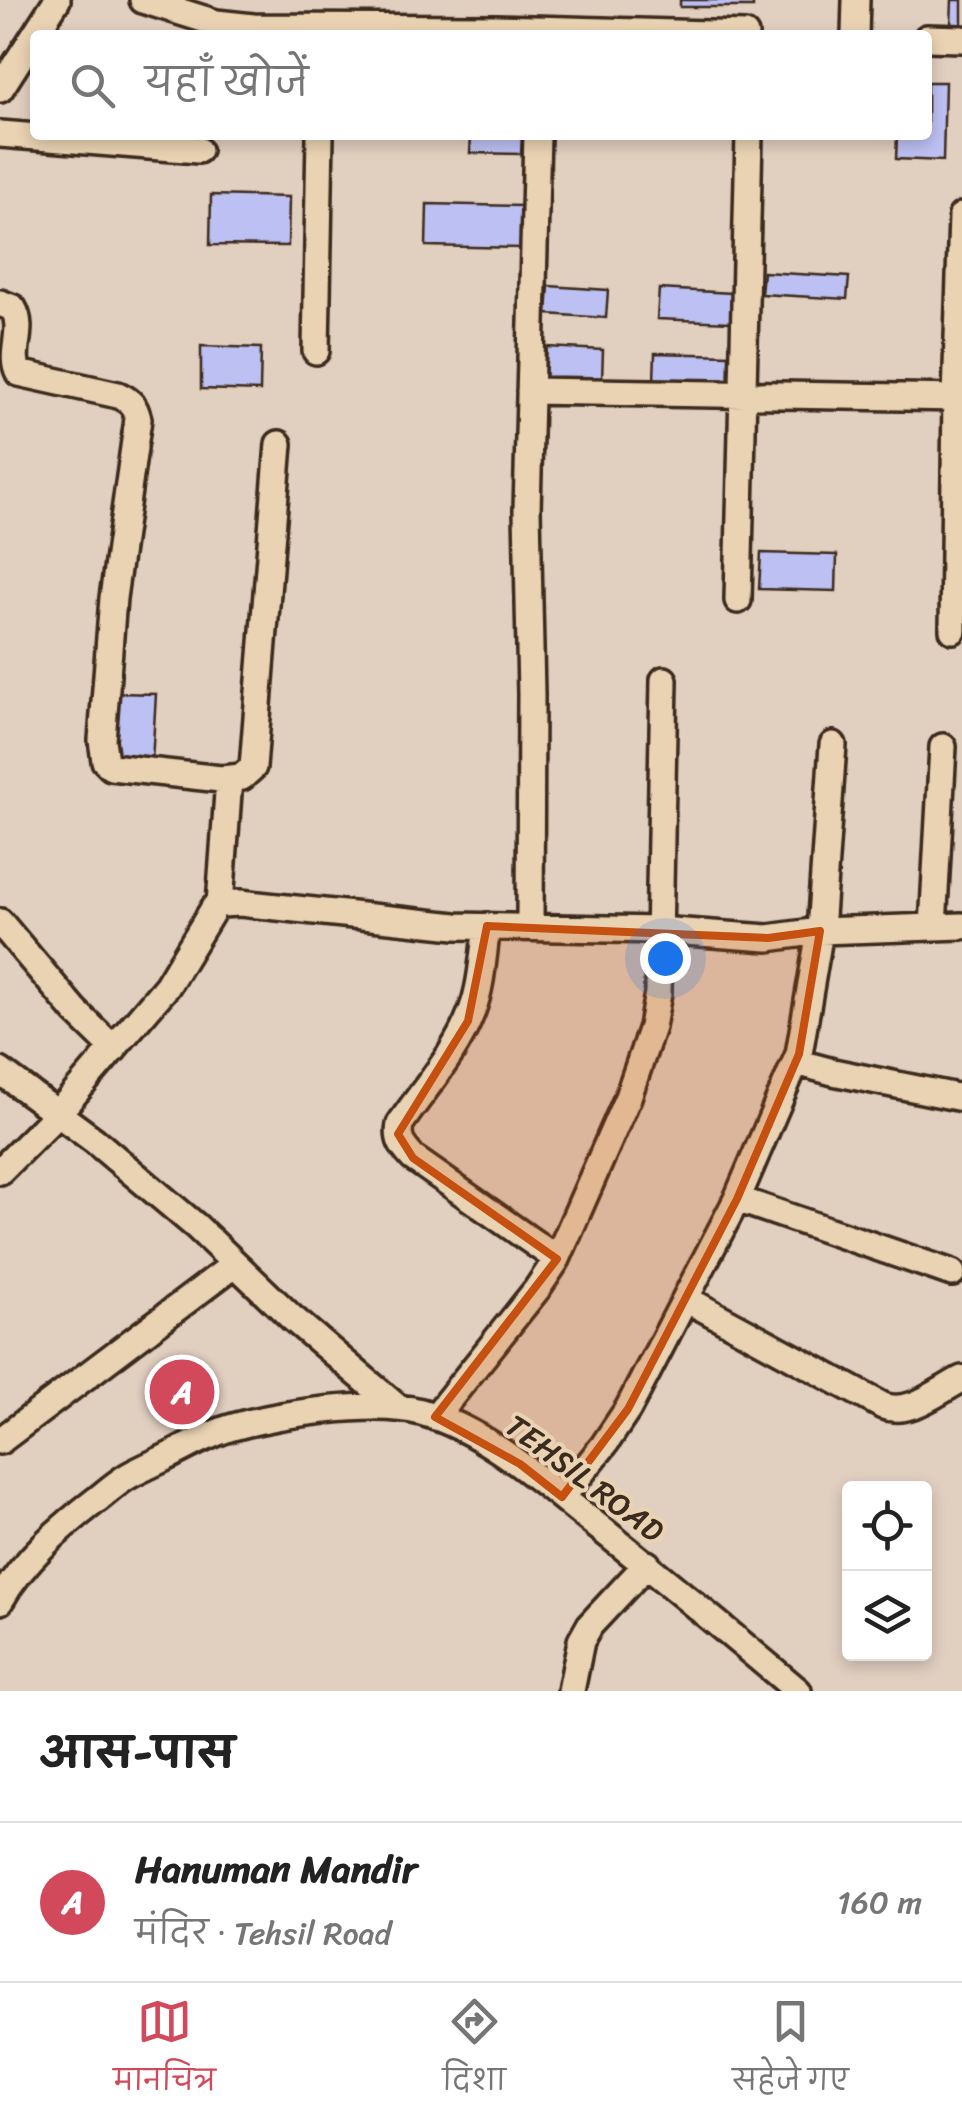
<!DOCTYPE html>
<html lang="hi">
<head>
<meta charset="utf-8">
<style>
  :root { --surface:#fff; --page:#f6f6f6; --text:#222; --muted:#767676; --line:#e0e0e0; --accent:#d1495b }
  body { margin:0; font-family:Sriracha,"Playpen Sans Deva",sans-serif; background:var(--page); color:var(--text) }
  .controls { position:absolute; right:30px; bottom:30px; display:grid; overflow:hidden; border-radius:10px; box-shadow:0 5px 15px #0003 }
  .controls button { width:90px; height:90px; display:grid; place-items:center; padding:0; border:0; border-bottom:2px solid var(--line); background:var(--surface); color:var(--text); font:50px sans-serif }
  .you { position:absolute; left:665px; top:958px; width:35px; height:35px; margin:-25px; border:8px solid #fff; border-radius:50%; background:#1a73e8; box-shadow:0 0 0 15px #1a73e833 }
  .badge { display:grid; place-items:center; width:65px; height:65px; border-radius:50%; background:var(--accent); color:#fff; font-size:32px; font-weight:700 }
  .pin { position:absolute; translate:-50% -50%; border:5px solid #fff; box-shadow:0 2px 10px #0006 }
  .list { margin:0; padding:0; list-style:none }
  h2 { display:flex; justify-content:space-between; align-items:center; height:130px; margin:0; padding:0 40px; font-size:42px }
  h2 small { font-size:32px; font-weight:400; color:var(--muted) }
  .list li { display:grid; grid-template-columns:65px 1fr auto; gap:30px; align-items:center; box-sizing:border-box; height:160px; padding:0 40px; border-top:2px solid var(--line) }
  .list b { display:block; font-size:38px; white-space:nowrap }
  .list p { margin:0; font-size:32px; white-space:nowrap; color:var(--muted) }
  .list em { font-size:32px; font-style:normal; color:var(--muted) }
  .icon { flex:none; width:55px; height:55px; fill:none; stroke:currentColor; stroke-width:2; stroke-linecap:round; stroke-linejoin:round }
  .map { position:relative; flex:none; width:962px; height:1691px; overflow:hidden }
  .search { position:absolute; background:var(--surface); box-shadow:0 5px 15px #0003; left:30px; right:30px; top:30px; height:110px; display:flex; align-items:center; gap:25px; box-sizing:border-box; padding:0 35px; border-radius:10px; color:var(--muted); font-size:38px }
  .sheet { height:290px; background:var(--surface) }
  nav { display:flex; justify-content:space-around; align-items:center; box-sizing:border-box; height:140px; border-top:2px solid var(--line); background:var(--surface); font-size:28px; color:var(--muted) }
  nav a { display:grid; justify-items:center; gap:5px }
  nav .on { color:var(--accent) }
  .map>svg:first-child { display:block }
  .building { fill:#bdc0f2; stroke:#3b2a1e; stroke-width:2.5 }
  .lines { fill:none; stroke-linecap:round; stroke-linejoin:round }
  .minor-casing { stroke:#3b2a1e; stroke-width:32 }
  .minor { stroke:#ead3b3; stroke-width:25 }
  .marked { fill:#c55010; fill-opacity:0.2; stroke:#c55010; stroke-width:8; stroke-linejoin:round }
  .labels { text-anchor:middle; stroke-width:8; stroke-linejoin:round; paint-order:stroke }
  .street-label { font-size:32px; fill:#3b2a1e; stroke:#ead3b3 }
</style>
</head>
<body>
<div class="map">
<svg width="962" height="1691" viewBox="0 0 962 1691">
  <rect width="100%" height="100%" fill="#e1cfc0"/>
  <filter id="ink" filterUnits="userSpaceOnUse"><feTurbulence type="fractalNoise" baseFrequency=".01" numOctaves="2"/><feDisplacementMap in="SourceGraphic" scale="20" xChannelSelector="R" yChannelSelector="G"/><feConvolveMatrix kernelMatrix="1 2 1 2 8 2 1 2 1" color-interpolation-filters="sRGB"/></filter>
  <g filter="url(#ink)">
    <path class="building" d="M680 0H753V7H680Z
      M952 0H962V26L951 25Z
      M927 82H945L943 161 896 159 897 135H927Z
      M471 135H522L521 154 470 153Z
      M211 195 289 197 288 246 210 245Z
      M427 204 523 206 522 248 426 246Z
      M763 272 849 277 847 299 761 294Z
      M549 286 608 290 606 318 547 314Z
      M659 289 732 293 730 322 657 319Z
      M201 346 261 348 260 391 201 389Z
      M547 347 603 350 602 380 545 377Z
      M655 353 730 355V383L654 381Z
      M761 553 837 555 836 591 759 589Z
      M117 693 156 694 152 762 114 760Z"/>
    <g class="lines">
      <defs>
        <path id="minor" d="M143 0 216 23 253 27 496 28 745 35
          M855 35 856 0
          M927 38 962 39
          M0 89 57 0
          M0 134 198 150
          M0 303 13 308C26 330 8 352 19 373L118 395C131 401 135 406 138 419L113 598 102 740 105 761 111 767 221 779 242 777 253 767 279 444
          M316 351 320 135
          M530 391 962 398
          M738 600 749 135
          M953 630 956 398 962 216
          M220 904 229 779
          M0 922 75 1011 114 1049
          M487 926C483 954 482 985 472 1011 456 1054 425 1087 400 1124 397 1140 402 1146 413 1158L557 1259
          M530 927 531 694 527 510 537 135
          M933 927 943 747
          M796 1062 833 1072 962 1098
          M0 1071 95 1141 197 1227 291 1317 397 1407
          M0 1171 58 1113 167 986 214 908 220 904 240 903 456 926 658 930 768 938 820 931 962 926
          M737 1199 952 1273
          M686 1299 883 1406C910 1416 938 1391 962 1379
          M435 1417 537 1289 557 1259 628 1097 652 1027 658 993 664 680
          M0 1441 235 1264
          M562 1497 604 1445 628 1409 651 1365 737 1199 799 1054 820 931 833 745
          M0 1601C24 1559 61 1527 99 1498 109 1490 119 1481 130 1475 143 1468 157 1462 171 1455 191 1445 211 1433 233 1427 279 1414 375 1399 421 1412 484 1430 536 1477 586 1517 658 1574 728 1632 798 1691
          M571 1691 581 1641 590 1625 647 1564"/>
      </defs>
      <use href="#minor" class="minor-casing"/>
      <use href="#minor" class="minor"/>
    </g>
  </g>
  <path class="marked" d="M487 926 768 938 820 931 799 1054 737 1199 628 1409 562 1497 520 1464 435 1417 557 1259 413 1158 398 1134 468 1021Z"/>
  <g class="labels">
    <g class="street-label">
      <text transform="translate(585 1478) rotate(37)" y="11">TEHSIL ROAD</text>
    </g>
  </g>
</svg>
<div class="controls">
<button><svg class="icon" aria-label="locate" viewBox="0 0 24 24"><circle cx="12" cy="12" r="6"/><path d="M12 2v4M12 18v4M2 12h4M18 12h4"/></svg></button>
<button><svg class="icon" aria-label="layers" viewBox="0 0 24 24"><path d="M12 4l9 5-9 5-9-5zM3 14l9 5 9-5"/></svg></button>
</div>
<div class="you"></div>
<div class="pin badge" style="left:182px;top:1392px">A</div>
<div class="search"><svg class="icon" aria-label="search" viewBox="0 0 24 24"><circle cx="10" cy="10" r="6"/><path d="M15 15l6 6"/></svg>यहाँ खोजें</div>
</div>
<section class="sheet">
<h2>आस-पास<small></small></h2>
<ul class="list">
<li><span class="badge">A</span><div><b>Hanuman Mandir</b><p>मंदिर · Tehsil Road</p></div><em>160 m</em></li>
</ul>
</section>
<nav>
<a class="on"><svg class="icon" aria-label="map" viewBox="0 0 24 24"><path d="M3 6l6-2 6 2 6-2v14l-6 2-6-2-6 2zM9 4v14M15 6v14"/></svg>मानचित्र</a>
<a><svg class="icon" aria-label="directions" viewBox="0 0 24 24"><path d="M12 3l9 9-9 9-9-9zM9 14v-3h6M13 9l2 2-2 2"/></svg>दिशा</a>
<a><svg class="icon" aria-label="saved" viewBox="0 0 24 24"><path d="M7 4h10v16l-5-4-5 4z"/></svg>सहेजे गए</a>
</nav>
</body>
</html>
